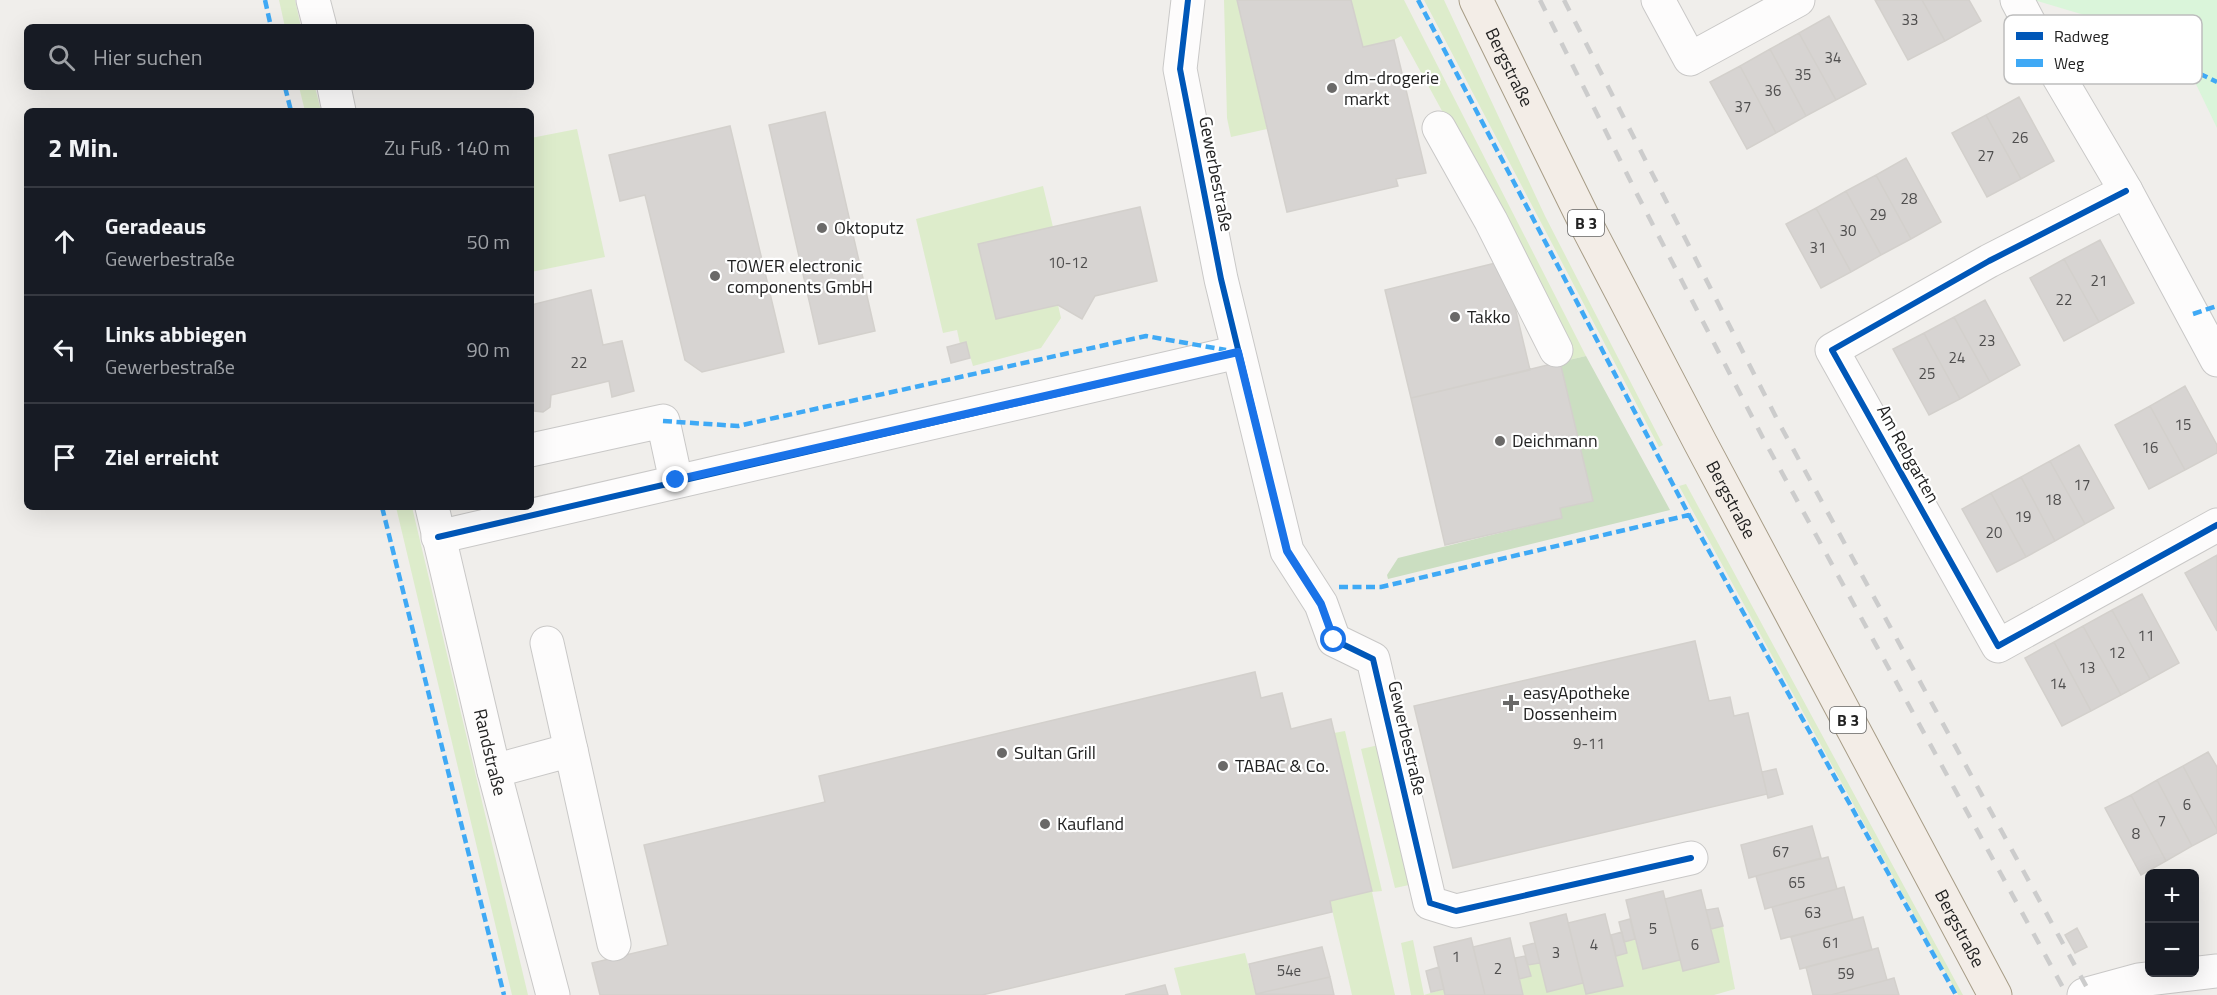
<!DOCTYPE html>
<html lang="de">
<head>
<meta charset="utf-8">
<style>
  :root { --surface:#171b24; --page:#20242c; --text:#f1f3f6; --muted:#9ea1a6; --line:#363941 }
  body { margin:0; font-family:"Titillium Web",sans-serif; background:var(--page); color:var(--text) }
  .controls { position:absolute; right:18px; bottom:18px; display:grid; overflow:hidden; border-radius:9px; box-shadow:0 6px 24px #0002 }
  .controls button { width:54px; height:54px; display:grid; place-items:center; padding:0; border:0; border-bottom:2px solid var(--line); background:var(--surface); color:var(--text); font:30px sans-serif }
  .stop { position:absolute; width:18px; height:18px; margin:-14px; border:4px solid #1a73e8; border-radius:50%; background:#fff }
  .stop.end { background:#1a73e8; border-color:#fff; box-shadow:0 2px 6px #0008 }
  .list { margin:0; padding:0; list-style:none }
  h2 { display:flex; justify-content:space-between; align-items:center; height:78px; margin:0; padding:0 24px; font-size:26px }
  h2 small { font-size:20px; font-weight:400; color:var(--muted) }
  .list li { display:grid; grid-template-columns:39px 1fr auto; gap:18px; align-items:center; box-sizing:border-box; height:108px; padding:0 24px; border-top:2px solid var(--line) }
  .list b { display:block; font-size:22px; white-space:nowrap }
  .list p { margin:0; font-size:20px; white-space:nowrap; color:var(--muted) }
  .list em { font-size:20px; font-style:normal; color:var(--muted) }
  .icon { flex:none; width:33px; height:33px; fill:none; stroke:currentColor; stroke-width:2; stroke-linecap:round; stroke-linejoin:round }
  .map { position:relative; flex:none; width:2217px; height:995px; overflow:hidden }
  .search { position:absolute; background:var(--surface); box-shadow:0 6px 24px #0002; left:24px; top:24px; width:510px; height:66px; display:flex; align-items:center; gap:15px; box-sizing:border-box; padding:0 21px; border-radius:9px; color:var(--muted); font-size:22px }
  .panel { position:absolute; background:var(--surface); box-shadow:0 6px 24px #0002; left:24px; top:108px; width:510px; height:402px; border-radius:9px }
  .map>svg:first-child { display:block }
  .grass { fill:#ddeccb }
  .forest { fill:#cbdec1 }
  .park { fill:#daf5da }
  .building { fill:#d7d4d2; stroke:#d3d0cc; stroke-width:1.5 }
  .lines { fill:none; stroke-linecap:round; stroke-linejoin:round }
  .minor-casing { stroke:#c9c8c7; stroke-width:35 }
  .major-casing { stroke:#a79c86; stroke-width:35 }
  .minor { stroke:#fdfcfc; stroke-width:33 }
  .major { stroke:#f3ede7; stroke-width:33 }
  .rail { stroke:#ccc; stroke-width:4.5; stroke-dasharray:12 12; stroke-linecap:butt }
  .quiet { stroke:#3fa9f5; stroke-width:4.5; stroke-dasharray:9 4.5; stroke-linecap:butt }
  .cycleway-casing { stroke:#fff; stroke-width:10 }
  .cycleway { stroke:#0057b8; stroke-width:6 }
  .route { stroke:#1a73e8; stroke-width:8 }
  .poi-dot { fill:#6a6968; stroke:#fff; stroke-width:2 }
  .labels { text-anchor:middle; stroke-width:4.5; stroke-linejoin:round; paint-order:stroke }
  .number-label { font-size:15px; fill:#4f4e4e }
  .shield { fill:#fff; stroke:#646464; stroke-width:1.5 }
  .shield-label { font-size:16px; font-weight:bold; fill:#222 }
  .street-label { font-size:18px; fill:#222; stroke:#fff }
  .poi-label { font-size:18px; fill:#222; stroke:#fff; text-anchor:start }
  .key { fill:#fff; stroke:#bdbdbd; stroke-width:1.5 }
  .key-label { font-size:16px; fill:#222 }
</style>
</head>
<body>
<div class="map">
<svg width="2217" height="995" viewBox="0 0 2217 995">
  <rect width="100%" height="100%" fill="#f0eeeb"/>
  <path class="grass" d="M279 0H295L301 27H285Z
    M1224 0H1237L1267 129 1231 137 1227 118Z
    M1351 0H1404L1586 356 1560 362 1464 151 1401 36 1394 40 1363 47Z
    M1424 0H1444L1545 216 1663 445 1659 447Z
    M299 87H315L321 111H305Z
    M577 129 605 257 531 272V138Z
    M1043 186 1053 227 978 244 996 319 1058 305 1061 318 1041 348 973 366 966 343 960 344 957 330 943 333 916 219Z
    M1686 484 1963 995H1958L1679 486Z
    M396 507H412L528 995H512Z
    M1345 731 1382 891 1372 892 1395 995H1352L1330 901 1372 891 1334 733Z
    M1379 745 1409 885 1395 888 1361 749Z
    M1723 926 1735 989 1714 995H1523L1519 979 1530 976 1528 965 1540 963 1547 992 1583 983 1586 994 1622 986 1616 956 1626 953 1624 942 1635 939 1643 969 1680 960 1683 971 1719 961 1711 929Z
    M1413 940 1424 995 1444 989 1445 995H1411L1401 943Z
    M1245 953 1256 995H1181L1174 968Z"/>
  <path class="forest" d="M1586 356 1670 510 1388 579 1387 575 1398 558 1561 518 1560 508 1593 501 1560 362Z"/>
  <path class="park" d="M2034 0H2217V128L2181 53 2121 26Z"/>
  <path class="building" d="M1237 0H1351L1363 47 1394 40 1426 173 1396 179 1398 186 1287 212Z
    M1875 0H1922L1945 41 1908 60Z
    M1922 0H1969L1981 21 1945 41Z
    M1829 16 1866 84 1836 100 1799 33Z
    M1799 33 1836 100 1806 116 1770 49Z
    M1770 49 1806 116 1776 133 1740 66Z
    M1740 66 1776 133 1747 149 1710 82Z
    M2019 97 2054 161 2021 179 1986 115Z
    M825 112 875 331 819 344 769 125Z
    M1986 115 2021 179 1987 197 1952 133Z
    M730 126 784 352 702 372 685 360 645 195 620 201 609 155Z
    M1906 158 1941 222 1911 239 1876 175Z
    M1876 175 1911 239 1881 255 1846 191Z
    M1846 191 1881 255 1851 272 1816 208Z
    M1140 207 1157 281 1095 296 1082 319 1058 305 996 319 978 244Z
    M1816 208 1851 272 1821 288 1786 224Z
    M2100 240 2134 303 2099 322 2064 259Z
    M2064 259 2099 322 2064 341 2030 278Z
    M1504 261 1530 370 1411 398 1385 290Z
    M591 290 603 345 622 341 634 391 612 397 609 381 551 395 550 407 543 412 534 411 531 407V305Z
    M1985 300 2020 365 1990 382 1954 317Z
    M1954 317 1990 382 1960 399 1924 333Z
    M1924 333 1960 399 1929 415 1893 349Z
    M966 342 970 358 951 363 947 347Z
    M1560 362 1593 501 1560 508 1562 518 1445 545 1411 398Z
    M2185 386 2217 445V453L2185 470 2150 406Z
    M2150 406 2185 470 2149 489 2115 425Z
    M2079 445 2114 508 2085 524 2050 461Z
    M2050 461 2085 524 2055 541 2021 477Z
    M2021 477 2055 541 2026 557 1991 493Z
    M1991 493 2026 557 1997 572 1962 509Z
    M2217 555V631L2185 573Z
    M2142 594 2179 663 2150 679 2112 610Z
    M2112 610 2150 679 2121 695 2083 626Z
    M2083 626 2121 695 2091 711 2054 642Z
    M1695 641 1709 701 1730 697 1734 716 1748 713 1767 794 1453 868 1414 706Z
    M2054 642 2091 711 2062 726 2025 658Z
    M1255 672 1261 698 1282 693 1291 729 1331 719 1372 891 1330 901 1332 912 982 995H600L592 963 668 945 644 845 825 802 819 776Z
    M2208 752 2217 767V830L2183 766Z
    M2183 766 2217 830V833L2192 846 2157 780Z
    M1776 769 1783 794 1768 798 1762 772Z
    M2157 780 2192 846 2166 861 2131 795Z
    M2131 795 2166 861 2141 875 2105 808Z
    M1812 826 1821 858 1749 878 1741 845Z
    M1828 857 1837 889 1765 909 1756 876Z
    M1844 887 1853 920 1781 939 1772 907Z
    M1701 890 1719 962 1683 971 1665 899Z
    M1663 891 1680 960 1643 969 1626 900Z
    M1718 908 1723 926 1711 929 1706 910Z
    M1566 914 1583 983 1547 992 1530 923Z
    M1605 914 1623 986 1586 994 1568 923Z
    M1863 917 1872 950 1800 969 1791 937Z
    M1630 919 1635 939 1624 942 1619 922Z
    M2077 928 2087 947 2075 953 2065 935Z
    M1622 932 1627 953 1616 956 1611 935Z
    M1471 938 1485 995H1445L1434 947Z
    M1510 938 1523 995H1485L1473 947Z
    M1535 943 1540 963 1528 965 1523 946Z
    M1322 947 1330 977 1256 994 1249 964Z
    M1878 948 1887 980 1831 995H1813L1806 967Z
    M1525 956 1531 976 1519 979 1515 958Z
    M1439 967 1444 989 1431 992 1426 971Z
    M1330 977 1334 995 1256 994Z
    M1894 978 1899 995H1831L1887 980Z
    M1165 985 1168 995H1125Z"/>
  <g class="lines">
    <defs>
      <g id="minor">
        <path d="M313 0 320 27"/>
        <path d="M1188 0 1180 69 1221 279 1287 551 1321 604 1334 640 1373 659 1430 903 1456 911 1691 858"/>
        <path d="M1658 0 1690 59 1798 0"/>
        <path d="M2017 0 2047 57 2126 191 2217 360"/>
        <path d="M334 87 339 111"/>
        <path d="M1439 128 1491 221 1556 350"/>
        <path d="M2126 191 1989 261 1832 350 1998 646 2217 525"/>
        <path d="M531 450 663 421 676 481"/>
        <path id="s1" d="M432 507 494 771 553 995"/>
        <path d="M438 537 1238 352"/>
        <path d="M547 643 571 750"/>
        <path d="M494 771 571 750 614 944"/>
        <path d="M2084 995 2139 980 2217 971"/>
      </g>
      <g id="major">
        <path id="s2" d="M1476 0 1587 226 1701 444 1995 995"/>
      </g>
    </defs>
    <use href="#minor" class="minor-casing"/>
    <use href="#major" class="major-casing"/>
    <use href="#minor" class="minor"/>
    <use href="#major" class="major"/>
    <path class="rail" d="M1540 0 1638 196 1763 438 2067 995
      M1564 0 1780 425 2091 995"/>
    <path class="quiet" d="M265 0 271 27
      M1418 0 1689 515 1956 995
      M2032 27 2091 32 2140 45 2217 82
      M285 87 291 111
      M2193 314 2217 306
      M663 421 738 426 1146 336 1226 350
      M382 507 504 995
      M1339 587H1381L1689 515"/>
    <defs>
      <path id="cycleway" d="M1188 0 1180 69 1221 279 1287 551 1321 604 1334 640 1373 659 1430 903 1456 911 1691 858
        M2126 191 1989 261 1832 350 1998 646 2217 525
        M438 537 1238 352"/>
    </defs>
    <use href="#cycleway" class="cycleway-casing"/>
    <use href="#cycleway" class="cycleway"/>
  </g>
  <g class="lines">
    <path class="route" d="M676 480 1238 352 1287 551 1321 604 1334 640"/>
  </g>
  <g class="poi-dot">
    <circle cx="1332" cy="88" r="6"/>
    <circle cx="822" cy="228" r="6"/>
    <circle cx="715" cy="276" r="6"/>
    <circle cx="1455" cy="317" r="6"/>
    <circle cx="1500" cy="441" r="6"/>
    <path d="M1508 694h6v6h6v6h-6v6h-6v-6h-6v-6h6z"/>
    <circle cx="1002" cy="753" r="6"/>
    <circle cx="1223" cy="766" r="6"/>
    <circle cx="1045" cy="824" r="6"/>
  </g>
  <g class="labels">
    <g class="number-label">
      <text x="1910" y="25">33</text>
      <text x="1833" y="63">34</text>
      <text x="1803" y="80">35</text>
      <text x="1773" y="96">36</text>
      <text x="1743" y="112">37</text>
      <text x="2020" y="143">26</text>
      <text x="1986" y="161">27</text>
      <text x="1909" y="204">28</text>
      <text x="1878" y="220">29</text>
      <text x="1848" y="236">30</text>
      <text x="1818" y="253">31</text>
      <text x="1068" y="268">10-12</text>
      <text x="2099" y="286">21</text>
      <text x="2064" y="305">22</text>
      <text x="1987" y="346">23</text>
      <text x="1957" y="363">24</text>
      <text x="579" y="368">22</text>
      <text x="1927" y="379">25</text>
      <text x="2183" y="430">15</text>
      <text x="2150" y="453">16</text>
      <text x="2082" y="490">17</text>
      <text x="2053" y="505">18</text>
      <text x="2023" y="522">19</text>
      <text x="1994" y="538">20</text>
      <text x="2146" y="641">11</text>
      <text x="2117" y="658">12</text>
      <text x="2087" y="673">13</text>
      <text x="2058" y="689">14</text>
      <text x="1589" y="749">9-11</text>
      <text x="2187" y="810">6</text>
      <text x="2162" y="826">7</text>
      <text x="2136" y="839">8</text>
      <text x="1781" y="857">67</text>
      <text x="1797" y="888">65</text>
      <text x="1813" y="918">63</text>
      <text x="1653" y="934">5</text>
      <text x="1831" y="948">61</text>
      <text x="1594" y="950">4</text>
      <text x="1695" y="950">6</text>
      <text x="1556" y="958">3</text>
      <text x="1456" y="962">1</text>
      <text x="1498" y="974">2</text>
      <text x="1289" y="976">54e</text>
      <text x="1846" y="979">59</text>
    </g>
    <g class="shield">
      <rect x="1568" y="210" width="36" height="26" rx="4.5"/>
      <rect x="1830" y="707" width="36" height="26" rx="4.5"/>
    </g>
    <g class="shield-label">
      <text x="1586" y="229">B 3</text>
      <text x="1848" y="726">B 3</text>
    </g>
    <g class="street-label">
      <text dy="6" stroke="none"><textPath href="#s2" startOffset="75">Bergstraße</textPath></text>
      <text transform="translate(1216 174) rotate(79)" y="6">Gewerbestraße</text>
      <text transform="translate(1908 454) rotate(61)" y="6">Am Rebgarten</text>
      <text dy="6" stroke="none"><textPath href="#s2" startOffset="561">Bergstraße</textPath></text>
      <text transform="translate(1407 738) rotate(77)" y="6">Gewerbestraße</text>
      <text dy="6" stroke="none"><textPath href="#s1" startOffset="252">Randstraße</textPath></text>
      <text dy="6" stroke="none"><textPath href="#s2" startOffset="1047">Bergstraße</textPath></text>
    </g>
    <g class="poi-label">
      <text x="1344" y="84">dm-drogerie<tspan x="1344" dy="21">markt</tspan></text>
      <text x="834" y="234">Oktoputz</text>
      <text x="727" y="272">TOWER electronic<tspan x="727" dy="21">components GmbH</tspan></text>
      <text x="1467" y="323">Takko</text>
      <text x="1512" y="447">Deichmann</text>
      <text x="1523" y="699">easyApotheke<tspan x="1523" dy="21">Dossenheim</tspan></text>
      <text x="1014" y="759">Sultan Grill</text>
      <text x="1235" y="772">TABAC &amp; Co.</text>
      <text x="1057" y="830">Kaufland</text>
    </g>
  </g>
  <rect x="2004" y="15" width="198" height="69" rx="9" class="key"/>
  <rect x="2016" y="32" width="27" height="8" fill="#0057b8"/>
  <rect x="2016" y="59" width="27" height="8" fill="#3fa9f5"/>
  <g class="key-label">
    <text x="2054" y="42">Radweg</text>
    <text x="2054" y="69">Weg</text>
  </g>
</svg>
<div class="controls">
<button>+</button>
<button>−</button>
</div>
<div class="stop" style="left:1334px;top:640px"></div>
<div class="stop end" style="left:676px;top:480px"></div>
<div class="search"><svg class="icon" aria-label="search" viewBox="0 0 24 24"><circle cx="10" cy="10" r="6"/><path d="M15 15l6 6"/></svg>Hier suchen</div>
<section class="panel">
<h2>2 Min.<small>Zu Fuß · 140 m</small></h2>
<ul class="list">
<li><svg class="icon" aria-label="ahead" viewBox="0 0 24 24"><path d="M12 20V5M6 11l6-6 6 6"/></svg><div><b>Geradeaus</b><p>Gewerbestraße</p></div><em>50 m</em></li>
<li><svg class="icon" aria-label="left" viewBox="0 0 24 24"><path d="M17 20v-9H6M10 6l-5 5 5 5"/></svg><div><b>Links abbiegen</b><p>Gewerbestraße</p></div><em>90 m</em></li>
<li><svg class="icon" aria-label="arrive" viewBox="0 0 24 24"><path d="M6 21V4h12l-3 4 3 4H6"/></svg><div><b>Ziel erreicht</b></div></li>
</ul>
</section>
</div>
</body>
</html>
